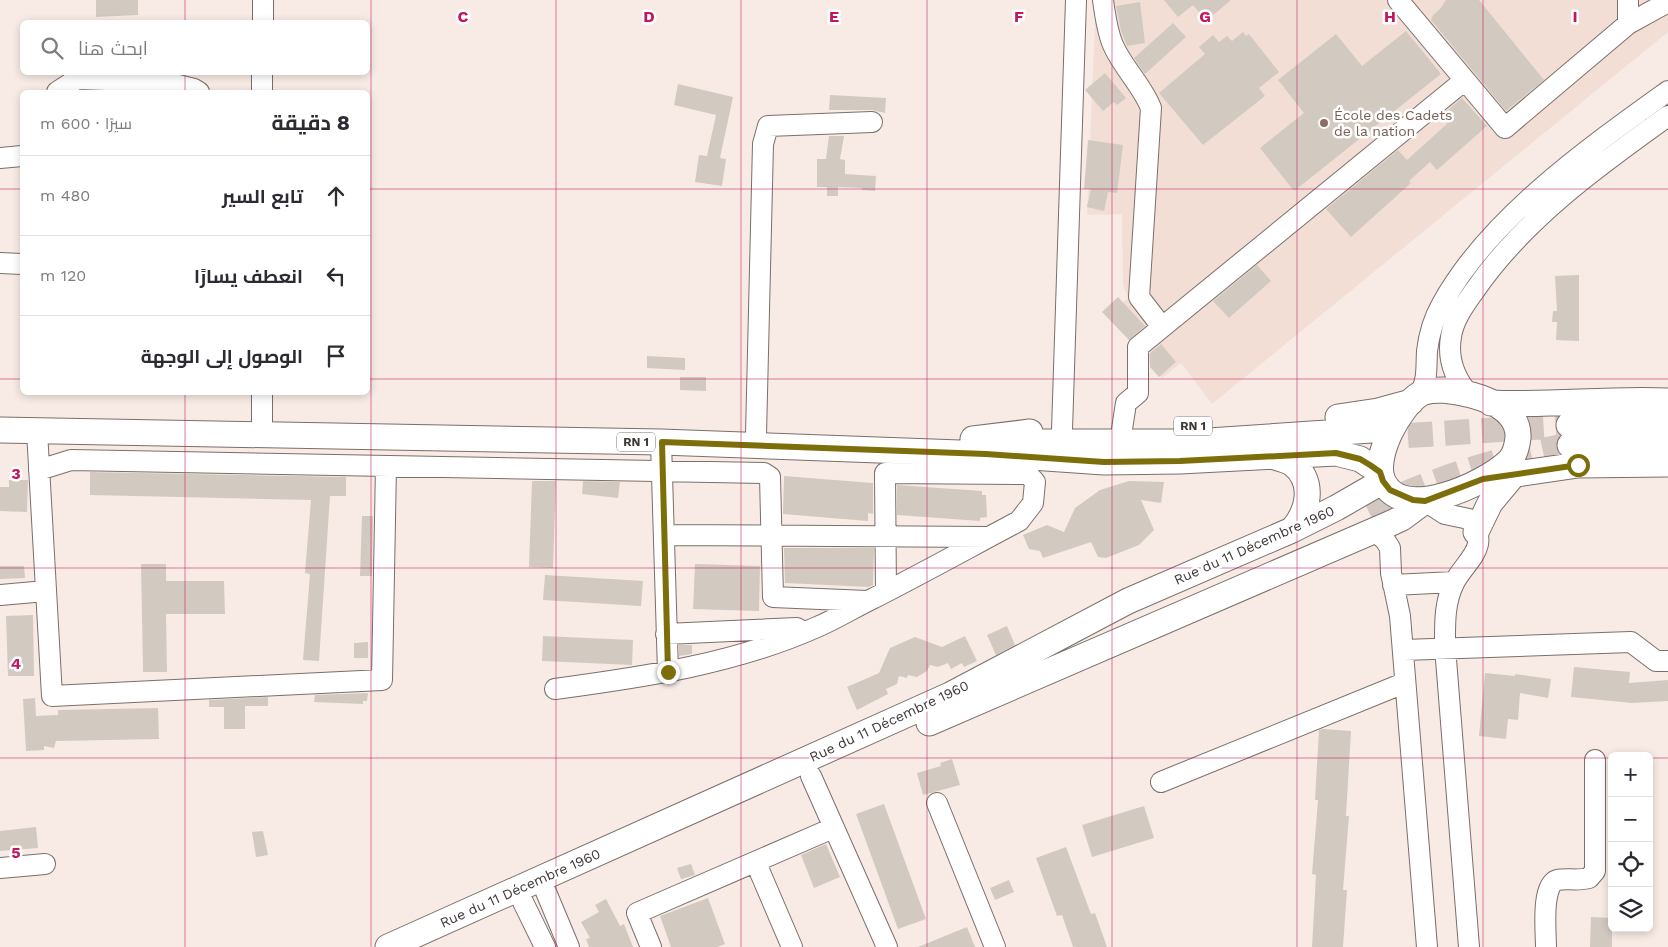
<!DOCTYPE html>
<html lang="ar">
<head>
<meta charset="utf-8">
<style>
  :root { --surface:#fff; --page:#f7f7f7; --text:#2b2b33; --muted:#7c7c81; --line:#e1e1e2 }
  body { margin:0; font-family:"Work Sans",Cairo,sans-serif; background:var(--page); color:var(--text); direction:rtl }
  .controls { position:absolute; right:15px; bottom:15px; display:grid; overflow:hidden; border-radius:8px; box-shadow:0 2px 8px #0003 }
  .controls button { width:45px; height:45px; display:grid; place-items:center; padding:0; border:0; border-bottom:1px solid var(--line); background:var(--surface); color:var(--text); font:25px sans-serif }
  .stop { position:absolute; width:15px; height:15px; margin:-11px; border:4px solid #7c6e0b; border-radius:50%; background:#fff }
  .stop.end { background:#7c6e0b; border-color:#fff; box-shadow:0 1px 5px #0008 }
  .list { margin:0; padding:0; list-style:none }
  h2 { display:flex; justify-content:space-between; align-items:center; height:65px; margin:0; padding:0 20px; font-size:21px }
  h2 small { font-size:16px; font-weight:400; color:var(--muted) }
  .list li { display:grid; grid-template-columns:32px 1fr auto; gap:15px; align-items:center; box-sizing:border-box; height:80px; padding:0 20px; border-top:1px solid var(--line) }
  .list b { display:block; font-size:19px; white-space:nowrap }
  .list em { font-size:16px; font-style:normal; color:var(--muted) }
  .icon { flex:none; width:28px; height:28px; fill:none; stroke:currentColor; stroke-width:2; stroke-linecap:round; stroke-linejoin:round }
  .map { position:relative; flex:none; width:1668px; height:947px; overflow:hidden; direction:ltr }
  .search { position:absolute; background:var(--surface); box-shadow:0 2px 8px #0003; left:20px; top:20px; width:350px; height:55px; display:flex; align-items:center; gap:12px; box-sizing:border-box; padding:0 18px; border-radius:8px; color:var(--muted); font-size:19px }
  .panel { position:absolute; background:var(--surface); box-shadow:0 2px 8px #0003; left:20px; top:90px; width:350px; height:305px; border-radius:8px; direction:rtl }
  .map>svg:first-child { display:block }
  .built { fill:#f2ded5 }
  .building { fill:#d2cac0 }
  .lines { fill:none; stroke-linecap:round; stroke-linejoin:round }
  .major-tunnel { stroke:#d3c7c2; stroke-width:25; stroke-dasharray:25 12; stroke-linecap:butt }
  .minor-casing { stroke:#7a6f6a; stroke-width:22 }
  .major-casing { stroke:#7a6f6a; stroke-width:27 }
  .minor { stroke:#fff; stroke-width:20 }
  .major { stroke:#fff; stroke-width:25 }
  .route { stroke:#7c6e0b; stroke-width:6 }
  .grid { fill:none; stroke:#c2185b; stroke-width:1; stroke-opacity:0.55 }
  .education-dot { fill:#8d6e63; stroke:#fff; stroke-width:2 }
  .labels { text-anchor:middle; stroke-width:5; stroke-linejoin:round; paint-order:stroke }
  .shield { fill:#fff; stroke:#787473; stroke-width:1 }
  .shield-label { font-size:12px; font-weight:bold; fill:#3e3937 }
  .education-label { font-size:14px; fill:#785e54; stroke:#fff; text-anchor:start }
  .street-label { font-size:14px; fill:#3e3937; stroke:#fff }
  .grid-label { font-size:16px; text-anchor:middle; font-weight:bold; fill:#c2185b; stroke:#fff; stroke-width:5; stroke-linejoin:round; paint-order:stroke }
</style>
</head>
<body>
<div class="map">
<svg width="1668" height="947" viewBox="0 0 1668 947">
  <rect width="100%" height="100%" fill="#f8ebe5"/>
  <path class="built" d="M1096 0H1668V32L1212 404 1181 363 1162 378 1110 312 1128 298 1123 285 1122 214 1087 215Z"/>
  <path class="building" d="M96 0H138V15L96 17Z
    M1164 0H1231L1206 21 1193 5 1178 17Z
    M1446 0H1479L1544 80 1506 111 1431 20 1433 15 1440 9Z
    M1140 2 1145 43 1127 46 1121 31 1116 6Z
    M1173 23 1186 37 1145 74 1134 58Z
    M1406 31 1441 74 1294 191 1260 148 1304 113 1278 80 1336 34 1362 66Z
    M1243 32 1246 36 1249 34 1279 72 1259 88 1265 96 1203 145 1159 93 1205 54 1199 47 1213 35 1219 42 1227 36 1232 41Z
    M1105 73 1126 98 1117 105 1114 102 1103 111 1085 90Z
    M678 84 733 97 720 158 726 159 722 186 695 182 699 155 707 156 716 115 674 105Z
    M830 95 886 98 885 113 872 110H829Z
    M1462 98 1487 126 1437 170 1430 162 1409 181 1411 183 1351 237 1326 209 1398 150 1407 160 1448 123 1441 116Z
    M829 136H844L840 159 845 160V174L876 176 875 191 862 190V188L838 187V196H827V187H817V159H826Z
    M1088 140 1123 145 1117 193 1108 192 1104 211 1087 207 1091 189H1084Z
    M1257 265 1271 281 1229 318 1213 301Z
    M1579 275V341L1556 340 1557 322H1552L1553 311H1557L1555 276Z
    M1118 297 1145 326 1129 340 1102 312Z
    M1161 344 1176 362 1159 377 1150 367V353Z
    M647 356 685 358V370L647 368Z
    M680 377H706V391L680 390Z
    M90 472 346 477V496H330L319 661 303 660 310 574 305 573 311 500 90 495Z
    M784 476 873 483V514L868 513V521L783 514Z
    M9 480H28L27 512 0 511V487H9Z
    M532 481H556L553 568 529 567Z
    M583 481 620 482 618 498 582 494Z
    M1129 481 1164 482 1161 503 1141 500 1154 530 1139 545 1106 558 1098 557 1091 542 1043 558 1040 551 1029 549 1023 535 1047 525 1064 532 1075 508 1100 490Z
    M897 485 982 491V495H986L987 517 980 518V521L897 515Z
    M362 516H373L372 576H360Z
    M784 548H874L873 585 869 587 785 583Z
    M141 564H166V581H224L225 614H166L167 672H143Z
    M695 564 760 566 759 611 693 609Z
    M0 566H24L25 578 0 579Z
    M545 575 643 581 641 606 543 600Z
    M33 615 34 676H8L6 616Z
    M1007 626 1015 645 996 655 987 635Z
    M543 636 633 640 632 665 542 661Z
    M965 636 977 661 964 667 962 663 951 669 948 663 938 667 930 665 927 671 917 677 908 675 907 678 899 676 897 684 886 689 888 694 857 710 847 687 879 673 890 648 915 637 942 647Z
    M368 642V658H354V643Z
    M679 645H692V654L679 656Z
    M1574 667 1630 672 1629 683 1668 680V701L1632 703 1571 697Z
    M1485 673 1515 676V674L1551 679 1548 698 1520 693 1518 720 1508 719 1506 739 1479 736Z
    M368 693 367 701H363V704L314 702 315 695Z
    M268 697V706H245V729H224V707H209V700Z
    M35 698 36 716 58 715V710L158 708 159 739 56 741 54 748 44 746V750L26 751 23 699Z
    M1323 729 1351 731 1346 816H1349L1343 890H1347L1343 947H1312L1316 875 1312 874 1318 800H1315L1319 730Z
    M952 759 960 785 923 795 917 773 941 766 940 763Z
    M884 804 926 919 898 929 856 814Z
    M1144 806 1154 838 1092 857 1082 825Z
    M36 827 38 848 0 851V831Z
    M263 831 268 855 256 857 252 832Z
    M826 844 840 877 814 888 801 855Z
    M1066 847 1091 914 1095 913 1107 947H1073L1062 915 1057 916 1036 858Z
    M691 864 695 875 681 879 677 868Z
    M1009 880 1014 892 995 900 990 888Z
    M708 898 725 944 717 947H671L660 916Z
    M606 899 620 926 624 924 633 947H589L586 939 590 938 581 922 599 912 595 905Z
    M1591 917 1612 918V947H1590Z
    M967 927 975 947H918Z"/>
  <g class="lines">
    <path class="major-tunnel" d="M1371 438 1569 425
      M1368 510C1434 479 1499 458 1570 445"/>
    <defs>
      <path id="minor" d="M1103 0C1105 15 1107 31 1113 45 1123 68 1142 85 1151 108L1139 297 1162 327
        M1398 0 1505 128 1628 24 1668 2
        M1628 0V24
        M263 22V0
        M57 92 77 79 166 82 194 89 199 92
        M262 92V72
        M0 158 22 156
        M0 263 22 264
        M262 392V426
        M1420 395C1428 378 1426 368 1427 351 1429 334 1434 318 1442 304 1489 218 1590 147 1668 91
        M1470 396C1455 379 1447 360 1451 337 1453 320 1465 304 1475 290 1524 219 1598 166 1668 116
        M1122 429 1126 403 1138 393V347L1465 80
        M1062 430 1076 0
        M37 431 52 696 382 680 386 466
        M756 435 763 144 768 126 872 122
        M661 442 668 672
        M39 470 71 460 764 473 770 477 773 597 867 601
        M1425 501 1445 514 1469 519C1493 546 1465 561 1454 583 1444 603 1445 625 1445 647L1469 947
        M1374 530 1385 540 1390 548 1391 573 1400 616 1427 947
        M664 535 987 537
        M1393 585 1454 582
        M0 595 46 591
        M666 634 797 628
        M1404 650 1631 642 1656 661H1668
        M555 689C644 677 734 664 817 627 836 619 855 607 874 598 923 573 970 547 1019 521L1033 503 1035 482 1028 474 885 473 886 591
        M811 776 887 947
        M1161 782 1404 683
        M937 803 995 947
        M756 863 792 947
        M0 868 45 864
        M546 892 569 947
        M523 902 545 947
        M651 947 637 913 833 828
        M1546 947C1546 933 1541 885 1557 880 1567 878 1578 881 1589 878L1595 871V760"/>
      <path id="major" d="M1443 390C1470 393 1520 403 1518 438 1517 446 1514 457 1508 462 1485 484 1402 523 1383 481 1372 457 1400 406 1420 394 1427 390 1435 390 1443 390Z
        M1491 403C1550 406 1609 398 1668 401
        M1338 417 1378 411 1411 402
        M1569 425H1668
        M0 430 661 442 987 454 1104 462 1180 461 1336 453 1360 459 1380 472
        M973 439 1030 432
        M1012 442H1194L1371 430
        M1570 445 1608 442 1668 443
        M1271 456C1278 458 1287 460 1293 464 1315 482 1309 511 1292 530
        M1490 478 1578 465 1668 464
        M1476 532 1490 503 1515 473
        M929 723 1387 525 1402 518 1425 501
        M388 947 950 695 1128 601 1292 530 1336 508 1383 481"/>
    </defs>
    <use href="#minor" class="minor-casing"/>
    <use href="#major" class="major-casing"/>
    <use href="#minor" class="minor"/>
    <use href="#major" class="major"/>
  </g>
  <g class="lines">
    <path class="route" d="M668 672 662 442 986 454 1104 462 1180 461 1336 453 1360 459 1370 465 1380 472 1383 481 1390 490 1413 500 1425 501 1483 479 1578 465"/>
  </g>
  <path class="grid" d="M185 0V22M371 0V947M556 0V947M741 0V947M927 0V947M1112 0V947M1297 0V947M1483 0V947M185 72V92M0 189H22M368 189H1668M0 379H22M368 379H1668M185 392V947M0 568H1668M0 758H1612M1649 758H1668"/>
  <circle class="education-dot" cx="1324" cy="123" r="5"/>
  <g class="labels">
    <g class="shield">
      <rect x="1174" y="416.5" width="38" height="19" rx="4"/>
      <rect x="617" y="432.5" width="38" height="19" rx="4"/>
    </g>
    <g class="shield-label">
      <text x="1193" y="430">RN 1</text>
      <text x="636" y="446">RN 1</text>
    </g>
    <g class="education-label">
      <text x="1334" y="120">École des Cadets<tspan x="1334" dy="16">de la nation</tspan></text>
    </g>
    <g class="street-label">
      <text transform="translate(1254 545) rotate(-24)" y="5">Rue du 11 Décembre 1960</text>
      <text transform="translate(889 721) rotate(-25)" y="5">Rue du 11 Décembre 1960</text>
      <text transform="translate(520 888) rotate(-24)" y="5">Rue du 11 Décembre 1960</text>
    </g>
  </g>
  <g class="grid-label">
    <text x="463" y="22">C</text>
    <text x="649" y="22">D</text>
    <text x="834" y="22">E</text>
    <text x="1019" y="22">F</text>
    <text x="1205" y="22">G</text>
    <text x="1390" y="22">H</text>
    <text x="1575" y="22">I</text>
    <text x="16" y="479">3</text>
    <text x="16" y="669">4</text>
    <text x="16" y="858">5</text>
  </g>
</svg>
<div class="controls">
<button>+</button>
<button>−</button>
<button><svg class="icon" aria-label="locate" viewBox="0 0 24 24"><circle cx="12" cy="12" r="6"/><path d="M12 2v4M12 18v4M2 12h4M18 12h4"/></svg></button>
<button><svg class="icon" aria-label="layers" viewBox="0 0 24 24"><path d="M12 4l9 5-9 5-9-5zM3 14l9 5 9-5"/></svg></button>
</div>
<div class="stop" style="left:1578px;top:465px"></div>
<div class="stop end" style="left:668px;top:672px"></div>
<div class="search"><svg class="icon" aria-label="search" viewBox="0 0 24 24"><circle cx="10" cy="10" r="6"/><path d="M15 15l6 6"/></svg>ابحث هنا</div>
<section class="panel">
<h2>8 دقيقة<small>سيرًا · 600 m</small></h2>
<ul class="list">
<li><svg class="icon" aria-label="ahead" viewBox="0 0 24 24"><path d="M12 20V5M6 11l6-6 6 6"/></svg><div><b>تابع السير</b></div><em>480 m</em></li>
<li><svg class="icon" aria-label="left" viewBox="0 0 24 24"><path d="M17 20v-9H6M10 6l-5 5 5 5"/></svg><div><b>انعطف يسارًا</b></div><em>120 m</em></li>
<li><svg class="icon" aria-label="arrive" viewBox="0 0 24 24"><path d="M6 21V4h12l-3 4 3 4H6"/></svg><div><b>الوصول إلى الوجهة</b></div></li>
</ul>
</section>
</div>
</body>
</html>
